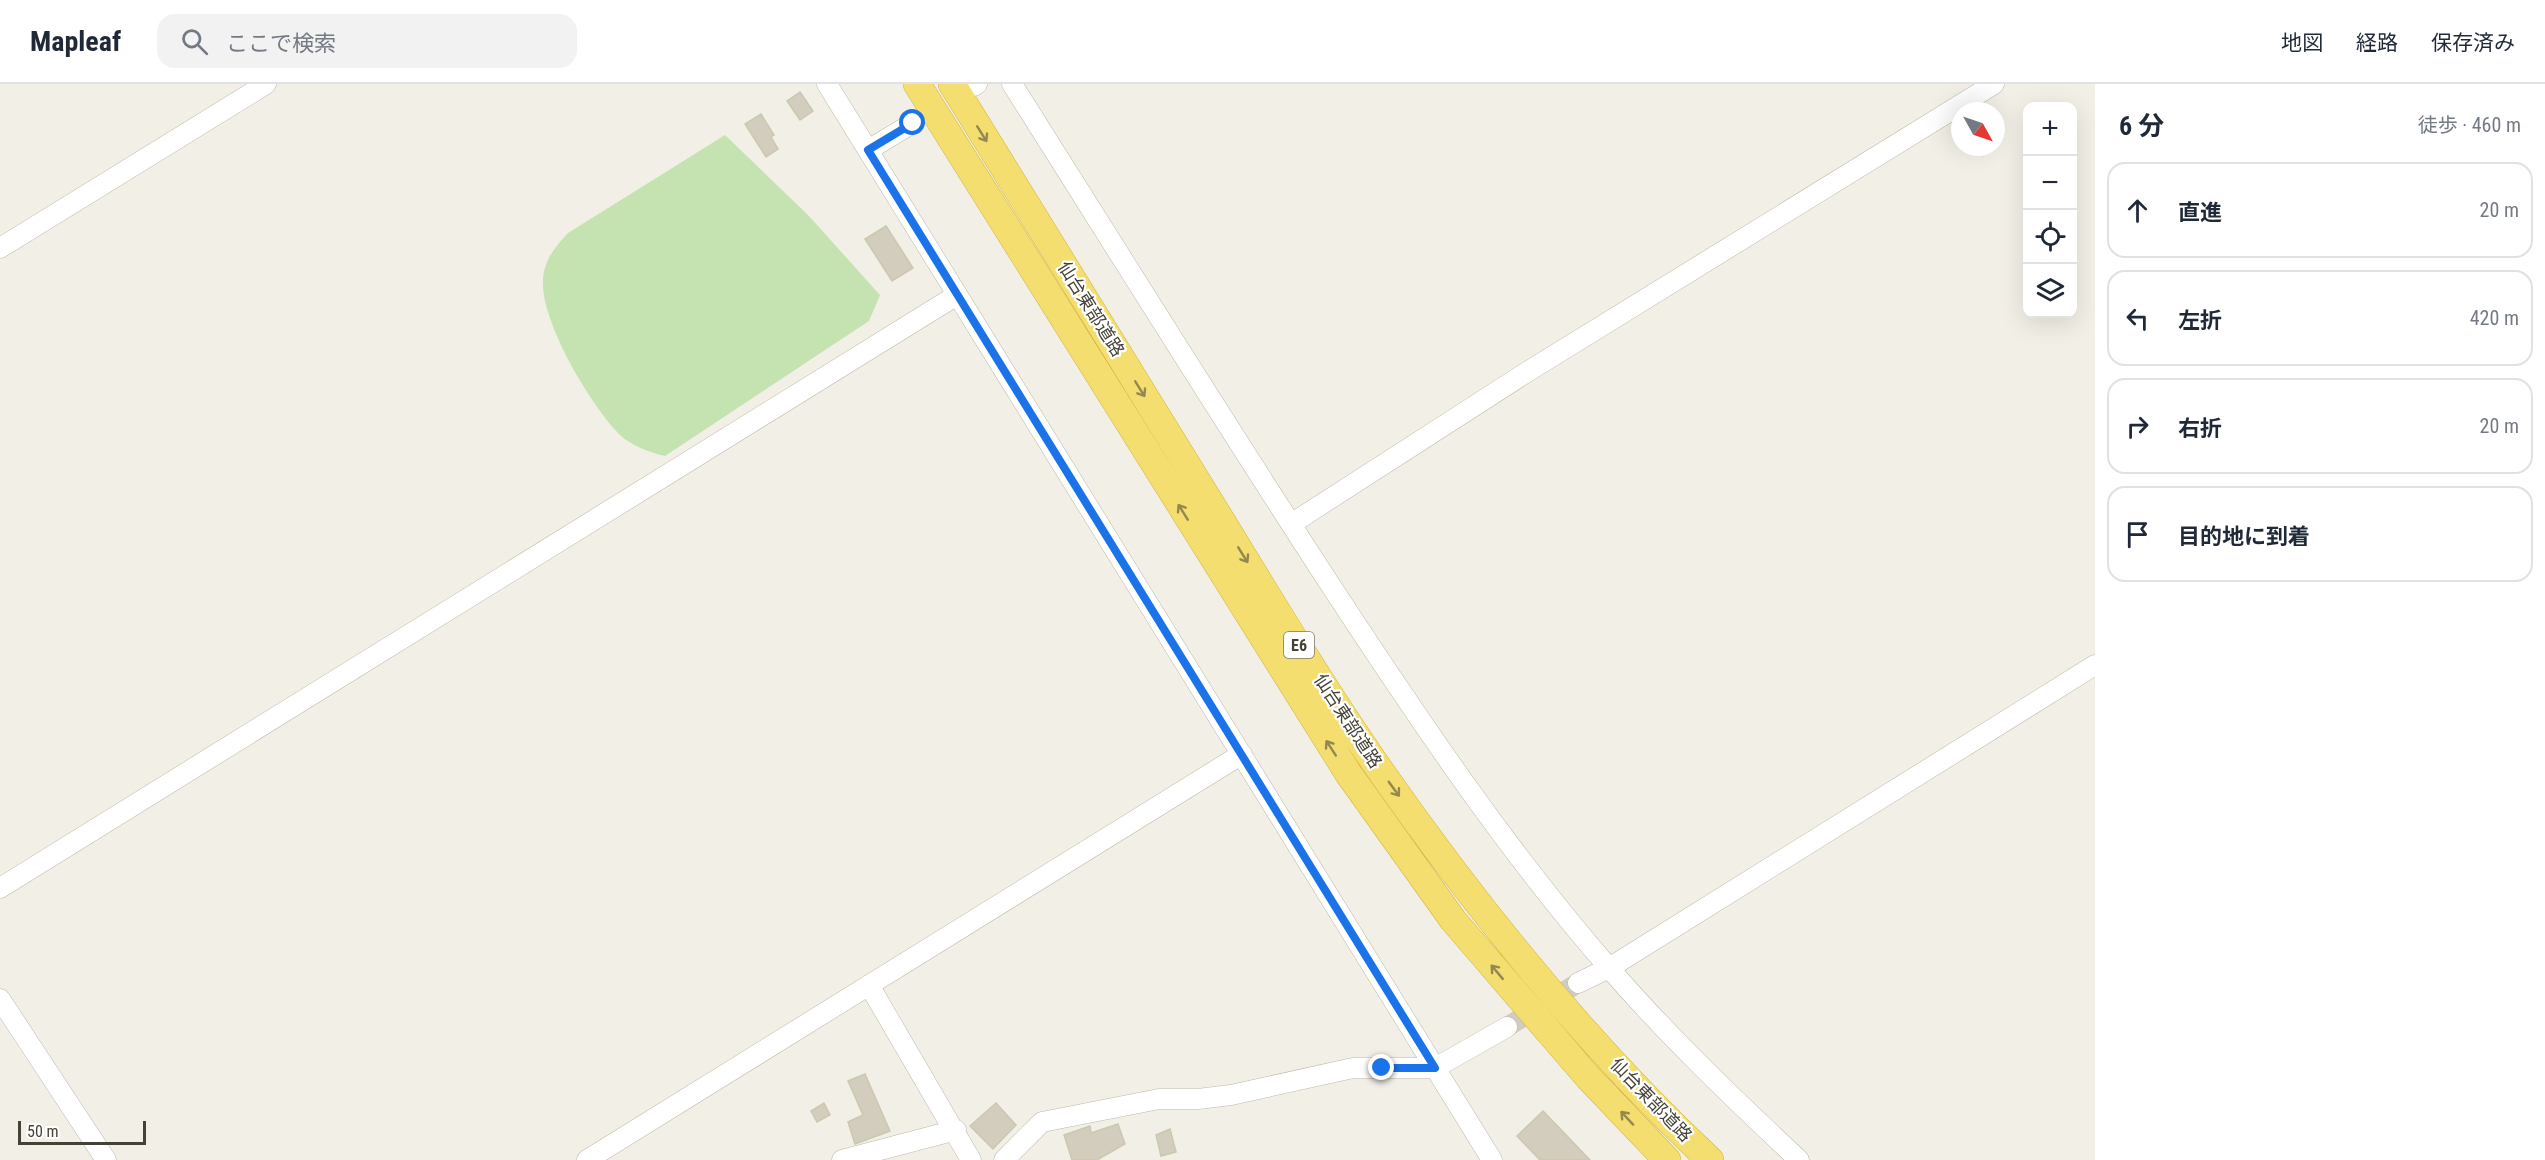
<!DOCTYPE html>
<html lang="ja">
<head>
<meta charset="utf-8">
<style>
  :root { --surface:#fff; --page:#f2f2f3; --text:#1f2937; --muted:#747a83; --line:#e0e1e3 }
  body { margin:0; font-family:"Roboto Condensed","Noto Sans JP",sans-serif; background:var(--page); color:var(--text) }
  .controls { position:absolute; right:18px; top:18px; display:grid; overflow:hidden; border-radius:12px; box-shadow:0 6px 24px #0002 }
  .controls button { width:54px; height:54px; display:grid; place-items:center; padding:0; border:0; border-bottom:2px solid var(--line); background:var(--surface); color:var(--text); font:30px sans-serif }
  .compass { position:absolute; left:1951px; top:18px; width:54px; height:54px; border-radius:50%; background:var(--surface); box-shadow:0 6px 24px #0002; rotate:130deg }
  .scale { position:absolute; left:18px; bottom:15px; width:128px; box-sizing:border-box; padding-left:6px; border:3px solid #444136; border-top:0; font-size:16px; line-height:21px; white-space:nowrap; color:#444136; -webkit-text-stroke:4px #fff; paint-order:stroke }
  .stop { position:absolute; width:18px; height:18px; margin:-14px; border:4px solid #1a73e8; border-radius:50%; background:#fff }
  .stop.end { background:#1a73e8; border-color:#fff; box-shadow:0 2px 6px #0008 }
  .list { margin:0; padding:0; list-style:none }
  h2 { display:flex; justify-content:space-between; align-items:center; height:78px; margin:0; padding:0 24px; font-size:26px }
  h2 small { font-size:20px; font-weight:400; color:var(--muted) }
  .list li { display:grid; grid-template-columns:39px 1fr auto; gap:18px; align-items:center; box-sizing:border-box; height:96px; margin:0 12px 12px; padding:0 12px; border:2px solid var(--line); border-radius:18px }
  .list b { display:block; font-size:22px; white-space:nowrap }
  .list em { font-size:20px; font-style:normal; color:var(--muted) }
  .icon { flex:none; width:33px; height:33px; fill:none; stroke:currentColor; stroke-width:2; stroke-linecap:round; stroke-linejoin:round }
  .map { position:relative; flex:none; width:2095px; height:1076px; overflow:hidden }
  header { display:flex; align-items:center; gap:36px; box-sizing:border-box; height:84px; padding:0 30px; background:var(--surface); border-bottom:2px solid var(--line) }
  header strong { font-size:28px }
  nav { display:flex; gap:33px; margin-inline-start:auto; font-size:21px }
  .search { width:420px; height:54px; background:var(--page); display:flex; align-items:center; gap:15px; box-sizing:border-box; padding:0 21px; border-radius:18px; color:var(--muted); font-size:22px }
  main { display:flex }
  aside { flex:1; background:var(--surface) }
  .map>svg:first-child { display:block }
  .green { fill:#c4e3b1 }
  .building { fill:#d2cdbc; stroke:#cdc6b0; stroke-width:1.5 }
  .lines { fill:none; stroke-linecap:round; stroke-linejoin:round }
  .minor-tunnel { stroke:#cfcdc3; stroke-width:20; stroke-dasharray:20 10; stroke-linecap:butt }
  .minor-casing { stroke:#bcb9a9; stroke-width:21 }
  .highway-casing { stroke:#d2b53f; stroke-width:28 }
  .minor { stroke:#fff; stroke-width:20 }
  .highway { stroke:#f3de6f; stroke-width:27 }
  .oneway { stroke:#938850 }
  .route { stroke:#1a73e8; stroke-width:8 }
  .labels { text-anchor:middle; stroke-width:4.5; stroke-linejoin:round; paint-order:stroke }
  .shield { fill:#fff; stroke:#7c7a72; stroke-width:1.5 }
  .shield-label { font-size:16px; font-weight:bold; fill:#444136 }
  .street-label { font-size:18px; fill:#444136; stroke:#fff }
</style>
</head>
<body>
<header>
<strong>Mapleaf</strong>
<div class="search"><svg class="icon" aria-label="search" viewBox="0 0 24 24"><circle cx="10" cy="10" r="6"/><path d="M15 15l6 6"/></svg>ここで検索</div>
<nav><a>地図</a><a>経路</a><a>保存済み</a></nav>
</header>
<main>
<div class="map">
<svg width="2095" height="1076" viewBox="0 0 2095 1076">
  <rect width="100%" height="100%" fill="#f2f0e6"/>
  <path class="green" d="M725 51 809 132 880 211 869 237 665 372C651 369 630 361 620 351 591 322 540 237 543 196 544 176 555 163 568 149Z"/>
  <path class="building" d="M800 8 813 27 800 36 787 17Z
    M761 30 774 51 771 53 778 65 766 73 745 40Z
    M886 142 913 184 892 197 865 155Z
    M865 990 890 1047 855 1060 848 1038 863 1031 848 997Z
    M824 1019 830 1031 817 1038 811 1027Z
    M996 1019 1016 1041 993 1065 970 1042Z
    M1543 1027 1569 1054 1590 1076H1540L1517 1052Z
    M1118 1040 1125 1060 1097 1076H1072L1064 1051 1090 1042 1091 1049Z
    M1170 1045 1176 1068 1161 1072 1156 1051Z"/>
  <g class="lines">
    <path class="minor-tunnel" d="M1507 943 1578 899"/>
    <defs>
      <path id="minor" d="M827 0 1492 1076
        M1012 0C1119 169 1224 338 1333 505 1419 636 1507 767 1610 885 1669 953 1734 1015 1799 1076
        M974 2 977 0
        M868 66 913 39
        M0 164 266 0
        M1291 440 1527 288 1994 0
        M0 804 957 211
        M1578 899 1609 884 2095 581
        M869 901 971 1076
        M0 915 106 1076
        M587 1076 1242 670
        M842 1076 956 1046
        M1004 1076 1042 1038 1159 1015H1198L1231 1011 1353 984H1435L1507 943"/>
      <path id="highway" d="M917 0 1348 689 1453 836 1587 992 1667 1076
        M952 0C1038 139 1124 278 1210 418 1263 504 1315 592 1373 676 1472 819 1583 957 1710 1076"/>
    </defs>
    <use href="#minor" class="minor-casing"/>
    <use href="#highway" class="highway-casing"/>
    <use href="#minor" class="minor"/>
    <use href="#highway" class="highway"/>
  </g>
  <defs><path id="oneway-shaft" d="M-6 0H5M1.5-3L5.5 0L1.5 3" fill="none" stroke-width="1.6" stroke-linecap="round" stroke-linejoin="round" transform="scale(1.5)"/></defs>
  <g class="oneway">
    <use href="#oneway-shaft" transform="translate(982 50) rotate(58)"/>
    <use href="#oneway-shaft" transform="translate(1140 305) rotate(58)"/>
    <use href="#oneway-shaft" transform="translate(1183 428) rotate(-122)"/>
    <use href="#oneway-shaft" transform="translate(1243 471) rotate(58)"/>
    <use href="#oneway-shaft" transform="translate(1331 664) rotate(-123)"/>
    <use href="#oneway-shaft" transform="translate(1394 705) rotate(54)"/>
    <use href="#oneway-shaft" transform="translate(1497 888) rotate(-130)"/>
    <use href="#oneway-shaft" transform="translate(1627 1034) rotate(-133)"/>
  </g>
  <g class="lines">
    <path class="route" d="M913 39 868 66 1435 984H1382"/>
  </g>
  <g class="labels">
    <rect class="shield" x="1284" y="548" width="30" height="26" rx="4.5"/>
    <g class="shield-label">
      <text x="1299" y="567">E6</text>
    </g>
    <g class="street-label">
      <text transform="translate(1091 225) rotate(58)" y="6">仙台東部道路</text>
      <text transform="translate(1348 637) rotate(57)" y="6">仙台東部道路</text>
      <text transform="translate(1651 1016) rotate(46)" y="6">仙台東部道路</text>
    </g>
  </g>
</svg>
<div class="controls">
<button>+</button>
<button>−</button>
<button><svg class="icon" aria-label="locate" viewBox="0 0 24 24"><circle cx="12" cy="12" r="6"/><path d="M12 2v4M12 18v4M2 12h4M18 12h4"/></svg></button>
<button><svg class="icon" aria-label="layers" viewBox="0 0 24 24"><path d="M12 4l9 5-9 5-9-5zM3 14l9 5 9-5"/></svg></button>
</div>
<svg class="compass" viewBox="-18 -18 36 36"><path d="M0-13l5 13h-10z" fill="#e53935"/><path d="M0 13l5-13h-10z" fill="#747a83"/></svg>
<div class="scale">50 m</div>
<div class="stop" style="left:913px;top:39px"></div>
<div class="stop end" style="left:1382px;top:984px"></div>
</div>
<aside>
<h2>6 分<small>徒歩 · 460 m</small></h2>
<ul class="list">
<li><svg class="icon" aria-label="ahead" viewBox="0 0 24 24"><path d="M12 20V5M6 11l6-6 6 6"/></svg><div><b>直進</b></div><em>20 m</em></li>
<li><svg class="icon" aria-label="left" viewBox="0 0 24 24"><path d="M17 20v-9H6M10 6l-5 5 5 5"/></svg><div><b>左折</b></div><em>420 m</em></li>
<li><svg class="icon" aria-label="right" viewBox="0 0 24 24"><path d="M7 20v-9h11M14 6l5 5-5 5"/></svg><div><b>右折</b></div><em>20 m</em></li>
<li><svg class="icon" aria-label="arrive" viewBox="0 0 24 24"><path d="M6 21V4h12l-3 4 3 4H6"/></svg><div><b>目的地に到着</b></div></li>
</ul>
</aside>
</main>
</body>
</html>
